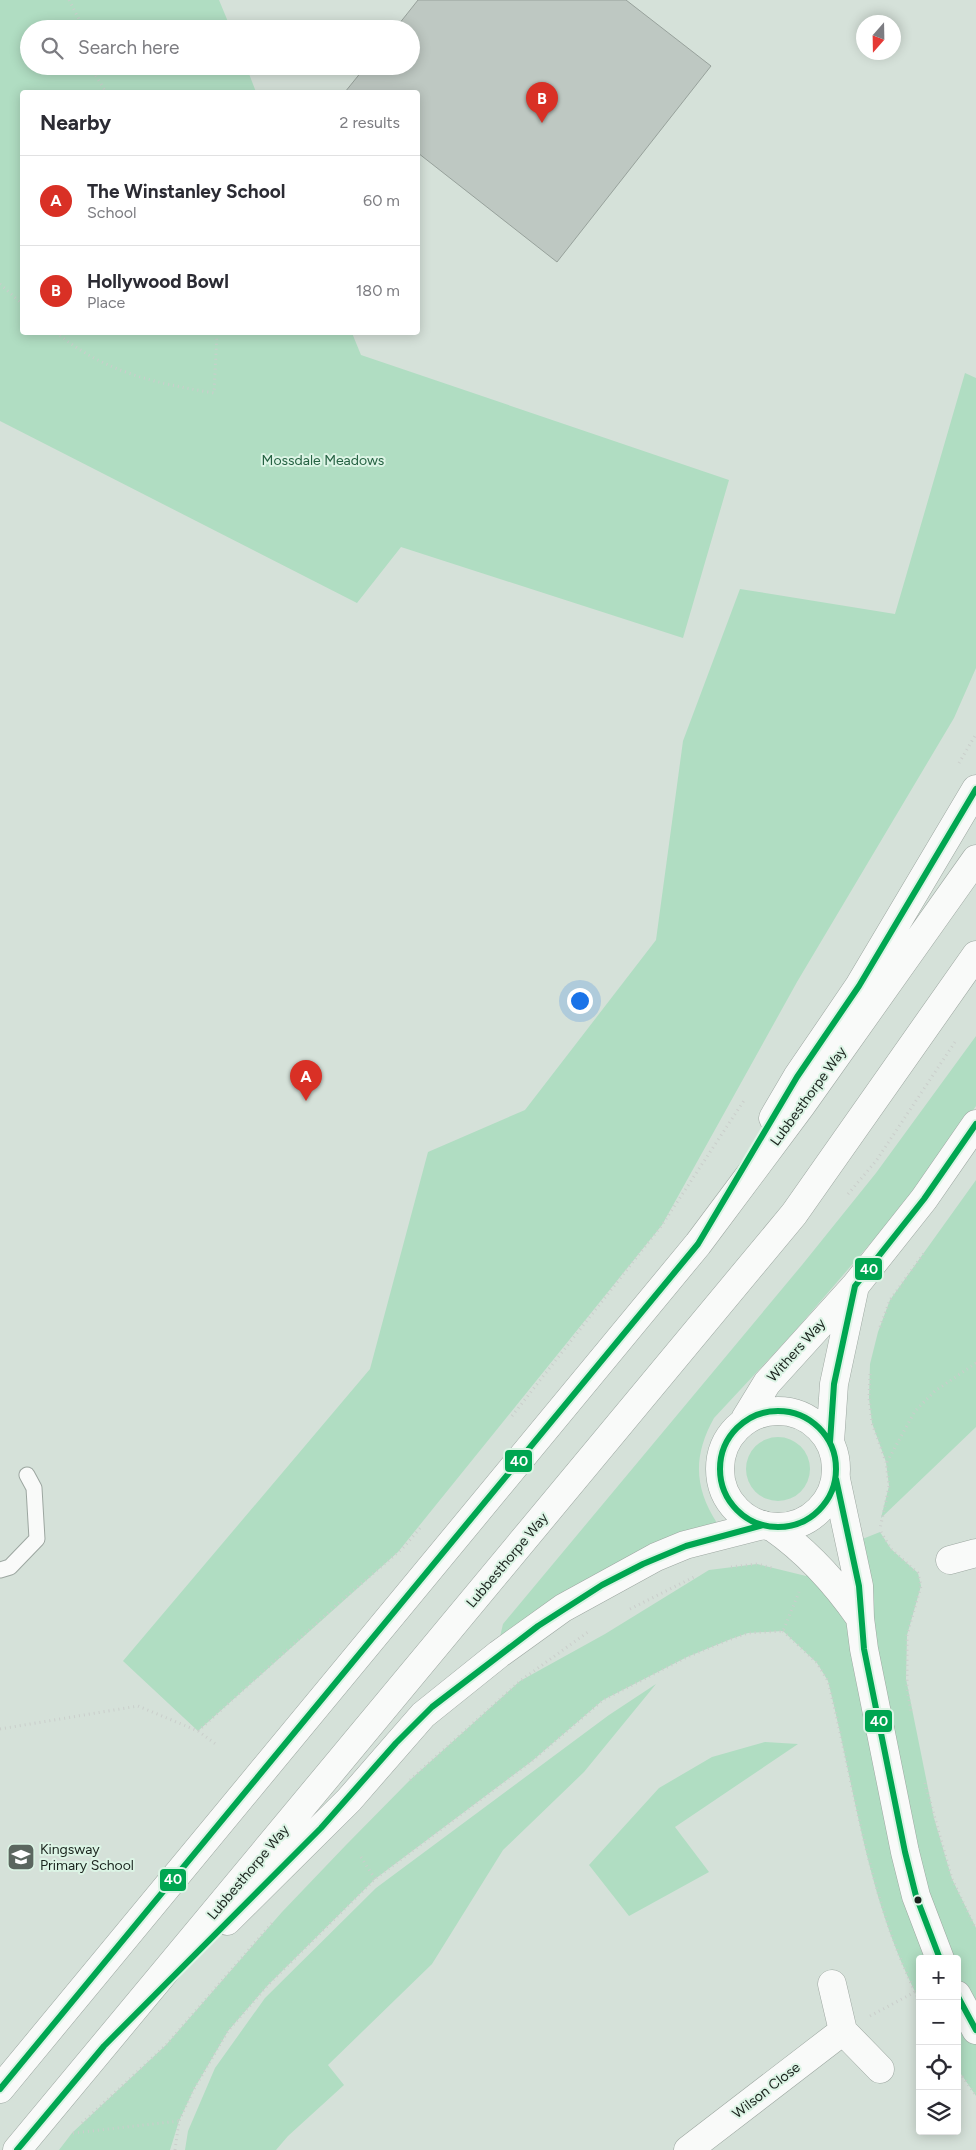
<!DOCTYPE html>
<html lang="en">
<head>
<meta charset="utf-8">
<style>
  :root { --surface:#fff; --page:#f7f7f7; --text:#2b2b33; --muted:#7c7c81; --line:#e1e1e2; --accent:#d93025 }
  body { margin:0; font-family:Figtree,sans-serif; background:var(--page); color:var(--text) }
  .controls { position:absolute; right:15px; bottom:15px; display:grid; overflow:hidden; border-radius:5px; box-shadow:0 2px 12px #0003 }
  .controls button { width:45px; height:45px; display:grid; place-items:center; padding:0; border:0; border-bottom:1px solid var(--line); background:var(--surface); color:var(--text); font:25px sans-serif }
  .compass { position:absolute; left:856px; top:15px; width:45px; height:45px; border-radius:50%; background:var(--surface); box-shadow:0 2px 12px #0003; rotate:200deg }
  .you { position:absolute; left:579px; top:1000px; width:18px; height:18px; margin:-12px; border:4px solid #fff; border-radius:50%; background:#1a73e8; box-shadow:0 0 0 8px #1a73e833 }
  .badge { display:grid; place-items:center; width:32px; height:32px; border-radius:50%; background:var(--accent); color:#fff; font-size:16px; font-weight:700 }
  .pin { position:absolute; translate:-50% -41px; filter:drop-shadow(0 1px 2px #0008) }
  .pin::after { content:''; position:absolute; top:26px; width:18px; height:15px; background:inherit; clip-path:polygon(0 0,100% 0,50% 100%) }
  .list { margin:0; padding:0; list-style:none }
  h2 { display:flex; justify-content:space-between; align-items:center; height:65px; margin:0; padding:0 20px; font-size:21px }
  h2 small { font-size:16px; font-weight:400; color:var(--muted) }
  .list li { display:grid; grid-template-columns:32px 1fr auto; gap:15px; align-items:center; box-sizing:border-box; height:90px; padding:0 20px; border-top:1px solid var(--line) }
  .list b { display:block; font-size:19px; white-space:nowrap }
  .list p { margin:0; font-size:16px; white-space:nowrap; color:var(--muted) }
  .list em { font-size:16px; font-style:normal; color:var(--muted) }
  .icon { flex:none; width:28px; height:28px; fill:none; stroke:currentColor; stroke-width:2; stroke-linecap:round; stroke-linejoin:round }
  .map { position:relative; flex:none; width:976px; height:2150px; overflow:hidden }
  .search { position:absolute; background:var(--surface); box-shadow:0 2px 12px #0003; left:20px; top:20px; width:400px; height:55px; display:flex; align-items:center; gap:12px; box-sizing:border-box; padding:0 18px; border-radius:28px; color:var(--muted); font-size:19px }
  .panel { position:absolute; background:var(--surface); box-shadow:0 2px 12px #0003; left:20px; top:90px; width:400px; height:245px; border-radius:5px }
  .map>svg:first-child { display:block }
  .green { fill:#b0ddc2 }
  .building { fill:#bec8c2; stroke:#97a19b }
  .lines { fill:none; stroke-linecap:round; stroke-linejoin:round }
  .lane-casing { stroke:#9ca6a0; stroke-width:17 }
  .street-casing { stroke:#9ca6a0; stroke-width:29 }
  .secondary-casing { stroke:#9ca6a0; stroke-width:29 }
  .highway-casing { stroke:#9ca6a0; stroke-width:29 }
  .path { stroke:#cacecb; stroke-width:3; stroke-dasharray:1 4; stroke-linecap:butt }
  .lane { stroke:#f9faf9; stroke-width:15 }
  .street { stroke:#f9faf9; stroke-width:28 }
  .secondary { stroke:#f9faf9; stroke-width:28 }
  .highway { stroke:#f9faf9; stroke-width:28 }
  .bus-1-casing { stroke:#dcf4e5; stroke-width:10 }
  .bus-1 { stroke:#00a651; stroke-width:6 }
  .bus-dot { fill:#1a231d; stroke:#dcf4e5; stroke-width:2 }
  .labels { text-anchor:middle; stroke-width:4; stroke-linejoin:round; paint-order:stroke }
  .park-label { font-size:14px; fill:#256142; stroke:#dcf4e5 }
  .street-label { font-size:14px; fill:#1a231d; stroke:#dcf4e5 }
  .poi-label { font-size:14px; fill:#1a231d; stroke:#dcf4e5; text-anchor:start }
  .line-badge { stroke:#dcf4e5; stroke-width:2 }
  .badge-label { font-size:14px; text-anchor:middle; font-weight:bold; fill:#fff }
</style>
</head>
<body>
<div class="map">
<svg width="976" height="2150" viewBox="0 0 976 2150">
  <rect width="100%" height="100%" fill="#d5e1d9"/>
  <path class="green" d="M0 0H219L231 29H29V66H246L256 92H22V332L352 333 361 355 729 480 683 638 401 547 357 603 0 421Z
    M965 373 976 378V668L954 718 797 982 662 1225 398 1552 198 1731 123 1661 370 1369 428 1152 525 1110 656 940 683 741 740 589 895 614Z
    M976 1036V1106L912 1195 794 1332 714 1418C693 1456 694 1487 717 1523L670 1536 638 1553 499 1641 503 1624 802 1265 876 1173Z
    M976 1180V1427L881 1518 889 1486 886 1462 872 1423 869 1398 870 1364 878 1332 890 1300Z
    M746 1469a32 32 0 1 1 64 0a32 32 0 1 1-64 0Z
    M880 1532 891 1549 918 1573 921 1586 907 1635 906 1679 934 1818 952 1879 976 1928V2096L957 2068V1959H920V2001C867 1902 855 1788 828 1681L817 1663 783 1631 748 1633 731 1639 687 1657 603 1700 532 1761 375 1879 268 1985 228 2031 194 2089 179 2121 170 2150H59L72 2133 166 2045 282 1912 346 1845 410 1780 520 1681 605 1634 709 1570 757 1564 806 1576 816 1563 859 1618 850 1544Z
    M656 1684 584 1772 503 1850 432 1964 328 2065 344 2085 288 2136 276 2150H185L188 2131 215 2068 265 1998 376 1888 609 1715Z
    M765 1742 798 1744 675 1827 709 1872 629 1916 589 1865 659 1788 712 1757Z"/>
  <path class="building" d="M418 0H626L711 66 557 262 418 153V92H345L366 66H411V29H395Z"/>
  <g class="lines">
    <defs>
      <path id="lane" d="M0 1570 10 1567 37 1539 34 1488 27 1475"/>
      <path id="street" d="M836 1479 859 1586 860 1618 864 1649 905 1852 916 1896 940 1959
        M772 1527C808 1552 835 1582 860 1618
        M950 1560 976 1553
        M832 1984 843 2031 880 2069
        M957 1995 976 2030
        M688 2150 843 2031"/>
      <path id="secondary" d="M720 1469a58 58 0 1 1 116 0a58 58 0 1 1-116 0Z
        M745 1419 767 1383 855 1286 924 1199 976 1124
        M830 1442 834 1384 855 1286"/>
      <path id="highway" d="M773 1118 797 1077 859 986 976 789
        M227 1921 349 1800 423 1715 499 1654 563 1608 656 1557 685 1545 763 1525
        M0 2089 698 1244 801 1106 976 859
        M17 2150 794 1214 976 955"/>
    </defs>
    <use href="#lane" class="lane-casing"/>
    <use href="#street" class="street-casing"/>
    <use href="#secondary" class="secondary-casing"/>
    <use href="#highway" class="highway-casing"/>
    <path class="path" d="M69 0 84 29
      M93 66 96 76 106 92
      M0 284 22 304
      M56 332C103 372 155 383 214 393L217 332
      M959 763 976 734
      M848 1194 876 1161 955 1042
      M880 1327 890 1300 924 1253
      M870 1374 869 1398 872 1423 886 1462 889 1486 880 1529
      M512 1416 662 1225 745 1099
      M887 1462 915 1411 935 1391 976 1363
      M881 1532 891 1549 918 1573 921 1586 907 1635V1688L911 1711
      M731 1567 757 1564 772 1568
      M630 1609 694 1577
      M783 1631 817 1663 828 1681C855 1789 869 1901 920 2002
      M0 1729 138 1706 198 1731 217 1745
      M198 1731 341 1601 402 1549 421 1527
      M410 1780 520 1681 588 1632
      M925 1783 952 1879 976 1929
      M361 1857 375 1879
      M870 2016 915 1992
      M957 2068 976 2096
      M82 2123 166 2045 272 1923
      M73 2133 179 2121
      M175 2150 179 2121 194 2089 228 2031 268 1985 375 1879 532 1761 603 1700 687 1657 731 1639 748 1633 783 1631 799 1592"/>
    <use href="#lane" class="lane"/>
    <use href="#street" class="street"/>
    <use href="#secondary" class="secondary"/>
    <use href="#highway" class="highway"/>
    <defs>
      <path id="bus-1" d="M720 1469a58 58 0 1 1 116 0a58 58 0 1 1-116 0Z
        M830 1442 834 1384 855 1286 924 1199 976 1124
        M836 1479 859 1586 864 1649 905 1852 916 1896 940 1959
        M957 1995 976 2030
        M0 2089 698 1244 797 1077 859 986 976 789
        M17 2150 104 2046 321 1828 396 1743 432 1707 538 1626 602 1585 643 1564 686 1546 763 1525"/>
    </defs>
    <use href="#bus-1" class="bus-1-casing"/>
    <use href="#bus-1" class="bus-1"/>
  </g>
  <defs>
    <symbol id="school-square" viewBox="-11 -11 22 22"><rect x="-9" y="-9" width="18" height="18" rx="4" fill="#5b665f" stroke="#dcf4e5"/><path d="M0-5L7-2L0 1L-7-2ZM-4 1L0 2.5L4 1V4Q0 6-4 4Z" fill="#fff"/></symbol>
  </defs>
  <g fill-rule="evenodd">
    <use href="#school-square" x="5" y="1841" width="32" height="32"/>
  </g>
  <circle class="bus-dot" cx="918" cy="1900" r="4.5"/>
  <g class="labels">
    <g class="park-label">
      <text x="323" y="465">Mossdale Meadows</text>
    </g>
    <g class="street-label">
      <text transform="translate(808 1096) rotate(-54)" y="5">Lubbesthorpe Way</text>
      <text transform="translate(796 1350) rotate(-48)" y="5">Withers Way</text>
      <text transform="translate(507 1560) rotate(-50)" y="5">Lubbesthorpe Way</text>
      <text transform="translate(248 1872) rotate(-50)" y="5">Lubbesthorpe Way</text>
      <text transform="translate(766 2090) rotate(-38)" y="5">Wilson Close</text>
    </g>
    <g class="poi-label">
      <text x="40" y="1854">Kingsway<tspan x="40" dy="16">Primary School</tspan></text>
    </g>
  </g>
  <g class="line-badge">
    <rect x="854" y="1257" width="29" height="24" rx="5" fill="#00a651"/>
    <rect x="504" y="1449" width="29" height="24" rx="5" fill="#00a651"/>
    <rect x="864" y="1709" width="29" height="24" rx="5" fill="#00a651"/>
    <rect x="159" y="1868" width="28" height="24" rx="5" fill="#00a651"/>
  </g>
  <g class="badge-label">
    <text x="869" y="1274">40</text>
    <text x="519" y="1466">40</text>
    <text x="879" y="1726">40</text>
    <text x="173" y="1884">40</text>
  </g>
</svg>
<div class="controls">
<button>+</button>
<button>−</button>
<button><svg class="icon" aria-label="locate" viewBox="0 0 24 24"><circle cx="12" cy="12" r="6"/><path d="M12 2v4M12 18v4M2 12h4M18 12h4"/></svg></button>
<button><svg class="icon" aria-label="layers" viewBox="0 0 24 24"><path d="M12 4l9 5-9 5-9-5zM3 14l9 5 9-5"/></svg></button>
</div>
<svg class="compass" viewBox="-18 -18 36 36"><path d="M0-13l5 13h-10z" fill="#e53935"/><path d="M0 13l5-13h-10z" fill="#7c7c81"/></svg>
<div class="you"></div>
<div class="pin badge" style="left:306px;top:1101px">A</div>
<div class="pin badge" style="left:542px;top:123px">B</div>
<div class="search"><svg class="icon" aria-label="search" viewBox="0 0 24 24"><circle cx="10" cy="10" r="6"/><path d="M15 15l6 6"/></svg>Search here</div>
<section class="panel">
<h2>Nearby<small>2 results</small></h2>
<ul class="list">
<li><span class="badge">A</span><div><b>The Winstanley School</b><p>School</p></div><em>60 m</em></li>
<li><span class="badge">B</span><div><b>Hollywood Bowl</b><p>Place</p></div><em>180 m</em></li>
</ul>
</section>
</div>
</body>
</html>
